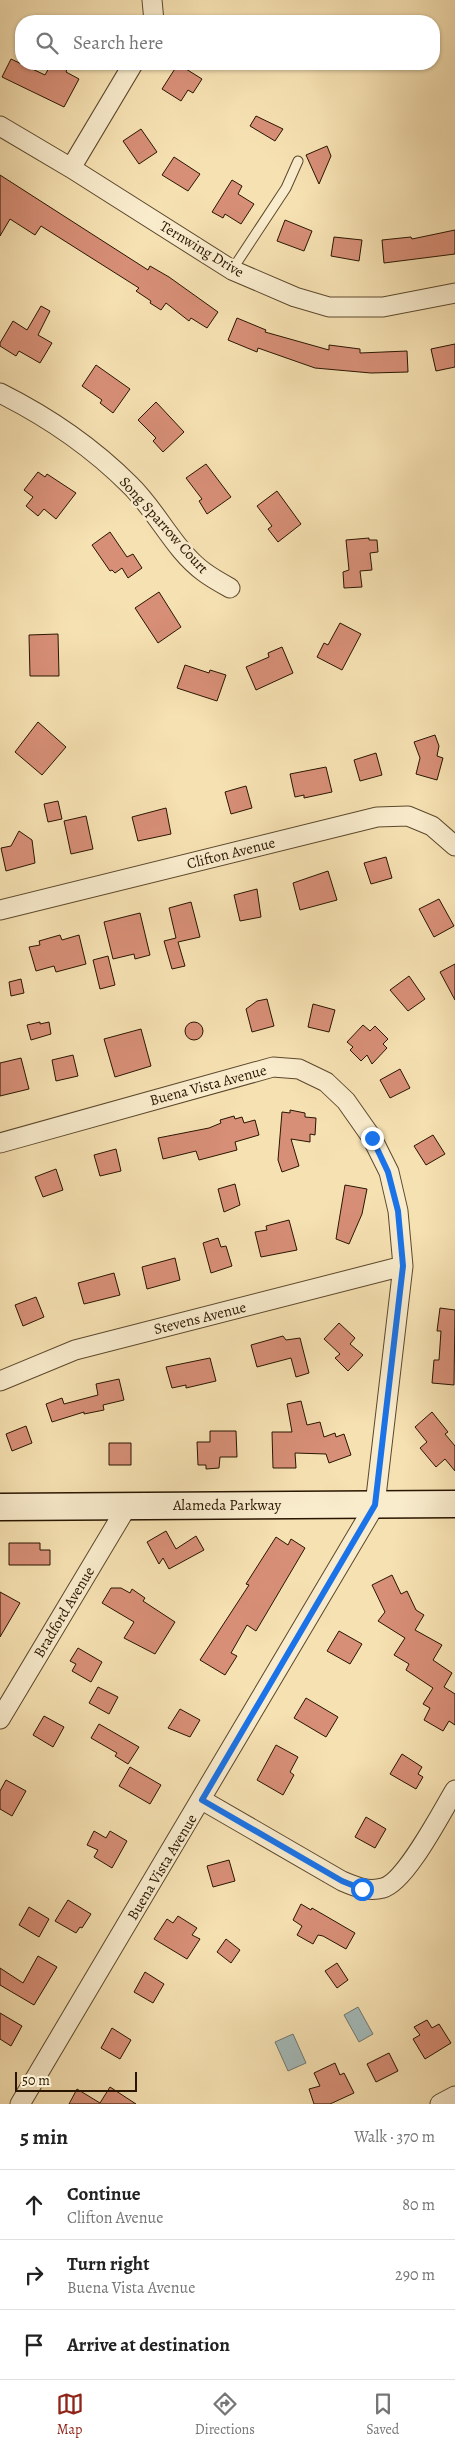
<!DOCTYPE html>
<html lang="en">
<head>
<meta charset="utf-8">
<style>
  :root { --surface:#fff; --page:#f2f2f2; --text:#222; --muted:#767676; --line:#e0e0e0; --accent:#8f2418 }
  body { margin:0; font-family:Alegreya,serif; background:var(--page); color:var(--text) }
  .scale { position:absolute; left:15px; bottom:12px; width:122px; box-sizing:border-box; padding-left:5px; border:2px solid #291500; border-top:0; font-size:14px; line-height:18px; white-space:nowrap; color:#291500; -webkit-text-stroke:4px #f9eccd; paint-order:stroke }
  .stop { position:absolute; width:15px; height:15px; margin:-11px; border:4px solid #1a73e8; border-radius:50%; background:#fff }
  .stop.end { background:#1a73e8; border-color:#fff; box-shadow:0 1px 5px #0008 }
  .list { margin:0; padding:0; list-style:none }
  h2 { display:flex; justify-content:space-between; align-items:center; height:65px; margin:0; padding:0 20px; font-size:21px }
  h2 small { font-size:16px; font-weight:400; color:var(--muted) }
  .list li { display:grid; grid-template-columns:32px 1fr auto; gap:15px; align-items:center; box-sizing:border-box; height:70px; padding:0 20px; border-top:1px solid var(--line) }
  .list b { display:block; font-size:19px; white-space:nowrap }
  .list p { margin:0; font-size:16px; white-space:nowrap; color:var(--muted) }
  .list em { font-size:16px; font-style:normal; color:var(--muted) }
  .icon { flex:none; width:28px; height:28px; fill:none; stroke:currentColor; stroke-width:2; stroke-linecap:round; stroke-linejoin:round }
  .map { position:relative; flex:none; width:455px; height:2104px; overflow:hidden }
  .search { position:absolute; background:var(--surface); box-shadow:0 1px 4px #0004; left:15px; right:15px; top:15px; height:55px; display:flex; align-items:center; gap:12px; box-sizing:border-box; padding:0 18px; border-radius:20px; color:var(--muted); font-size:19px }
  .sheet { height:275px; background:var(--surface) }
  nav { display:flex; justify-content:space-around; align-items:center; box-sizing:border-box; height:70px; border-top:1px solid var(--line); background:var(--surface); font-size:14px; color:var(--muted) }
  nav a { display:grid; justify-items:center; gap:2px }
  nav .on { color:var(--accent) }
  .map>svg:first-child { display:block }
  .water { fill:#a3bab9; stroke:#72786f }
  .building { fill:#d78f77; stroke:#291500 }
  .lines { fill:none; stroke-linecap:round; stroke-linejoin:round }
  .lane-casing { stroke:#5c482c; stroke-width:11 }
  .street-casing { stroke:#5c482c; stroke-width:21 }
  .secondary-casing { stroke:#291500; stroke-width:29 }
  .lane { stroke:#f9eccd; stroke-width:9 }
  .street { stroke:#f9eccd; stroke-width:19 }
  .secondary { stroke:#f9eccd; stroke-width:26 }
  .route { stroke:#1a73e8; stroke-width:6 }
  .labels { text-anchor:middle; stroke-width:5; stroke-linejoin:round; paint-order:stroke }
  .street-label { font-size:15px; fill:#291500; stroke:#f9eccd }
</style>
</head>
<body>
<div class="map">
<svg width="455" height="2104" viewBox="0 0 455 2104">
  <rect width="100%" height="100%" fill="#f6e1b2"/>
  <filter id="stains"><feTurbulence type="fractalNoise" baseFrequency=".004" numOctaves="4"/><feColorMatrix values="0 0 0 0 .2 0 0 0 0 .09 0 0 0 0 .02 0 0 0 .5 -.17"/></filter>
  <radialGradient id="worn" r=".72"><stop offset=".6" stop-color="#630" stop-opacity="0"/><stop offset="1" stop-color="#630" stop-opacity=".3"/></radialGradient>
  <path class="water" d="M358 2007 373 2034 359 2042 344 2015Z
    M293 2034 306 2063 288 2071 275 2042Z"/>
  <path class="building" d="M11 59 45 75 51 64H57L67 69 66 72 79 79 64 107 2 77Z
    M178 64 202 79 193 93 188 90 181 101 162 89Z
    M256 116 283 129 275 141 250 126Z
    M141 129 157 152 139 164 123 141Z
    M327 146 331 156 319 184 306 155Z
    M174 157 200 174 188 191 162 175Z
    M0 175 148 270 150 266 169 277 218 312 207 328 191 318 189 321 166 303 161 310 150 303 151 301 136 291 139 288 41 226 35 235 10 219 0 236Z
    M232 180 242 186 238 194 254 204 241 224 225 214 223 218 212 212Z
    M285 220 312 231 304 251 277 241Z
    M455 230V254L384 263 382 240 411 237 412 239Z
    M334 237 362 240 359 261 331 256Z
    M41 306 50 311 38 335 52 343 40 363 19 351 16 356 0 346V343L13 321 27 330Z
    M237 318 266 330 265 332 329 350V345L360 349V353L407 351 408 372 371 373 315 368 258 348 257 352 228 340Z
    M455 344V367L436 371 431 349Z
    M96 365 130 389 113 413 100 403 102 400 82 386Z
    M156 402 184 432 163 452 153 441 156 438 138 420Z
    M206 464 231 497 207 514 199 501 202 499 186 478Z
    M38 472 45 477 47 474 76 493 56 519 44 509 38 516 26 506 33 497 24 490Z
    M277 491 301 524 278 542 268 529 272 526 257 506Z
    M110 532 127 557 133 554 142 568 128 578 122 568 115 573 112 570 110 571 92 545Z
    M369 538V540H377L378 552 370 553 372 570 360 571 362 587 344 588 343 572 349 570 346 540Z
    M159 592 181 627 158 643 135 608Z
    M340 623 361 634 342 670 317 657 324 643 328 645Z
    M58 634 59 676H30L29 635Z
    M282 647 293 673 256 690 246 667 269 657 268 653Z
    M185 665 209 673 210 670 226 675 217 701 177 688Z
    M38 722 66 747 42 775 15 752Z
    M435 735 439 746 437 756 443 758 437 780 416 774 420 758 414 742Z
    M376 753 382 775 360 781 354 760Z
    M326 767 332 792 304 798V795L295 797 290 774Z
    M246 786 252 808 231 814 225 792Z
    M58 801 62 819 48 822 44 804Z
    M166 808 171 834 138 841 132 817Z
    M86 816 93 849 71 854 64 821Z
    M19 831 32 840 35 863 6 871 1 848 11 846Z
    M386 857 392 878 371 884 364 863Z
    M328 871 337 900 300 910 293 883Z
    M257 889 261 917 240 921 234 895Z
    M439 899 454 926 434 937 419 909Z
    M191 902 200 937 178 942 185 966 172 969 164 941 176 938 169 908Z
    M140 913 150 955 135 959 134 954 113 959 104 922Z
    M60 935 62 940 79 935 86 964 56 972 54 966 36 971 29 947 40 945 39 941Z
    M108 956 115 985 100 989 93 960Z
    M455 964V1000L440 972Z
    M409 976 425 999 408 1011 390 990Z
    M21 979 24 993 11 996 9 982Z
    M267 999 274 1026 252 1032 246 1009 257 1001Z
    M313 1004 335 1010 329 1032 308 1027Z
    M185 1031a9 9 0 1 1 18 0a9 9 0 1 1-18 0Z
    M40 1022V1024L49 1022 51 1034 31 1040 27 1025Z
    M363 1025 370 1031 375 1026 388 1039 383 1044 387 1048 372 1064 367 1055 361 1061 350 1050 353 1047 347 1042Z
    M141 1029 151 1066 115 1077 104 1039Z
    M73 1055 78 1076 56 1081 52 1060Z
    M21 1058 29 1089 0 1096V1063Z
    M400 1069 410 1088 390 1098 380 1080Z
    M290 1110 305 1113V1117L316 1118 315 1135 310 1134V1142L291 1139 299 1166 282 1172 278 1160 282 1112 290 1113Z
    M234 1116 235 1119 242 1117 244 1123 255 1120 259 1135 235 1142 237 1150 199 1160 196 1151 163 1159 158 1138 209 1128 221 1123 220 1120Z
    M433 1135 445 1154 426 1165 414 1146Z
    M116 1149 121 1171 100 1176 94 1155Z
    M56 1169 63 1190 43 1197 35 1177Z
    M235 1184 240 1205 224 1212 218 1189Z
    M345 1185 367 1189 362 1214 349 1244 336 1239Z
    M289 1220 297 1250 261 1257 255 1232 267 1230 266 1226Z
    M218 1238 221 1247 226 1246 232 1266 211 1273 203 1243Z
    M175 1258 180 1280 147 1289 142 1267Z
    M114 1273 120 1295 84 1304 78 1283Z
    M36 1297 44 1317 23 1326 15 1305Z
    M440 1308 455 1310 454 1385 432 1383 434 1360H439L441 1331H437Z
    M339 1323 355 1338 350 1344 363 1355 348 1371 335 1358 340 1354 324 1339Z
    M283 1336 286 1340 300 1338 309 1373 296 1377 291 1358 257 1367 251 1345Z
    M210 1358 216 1381 186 1388V1385L172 1388 166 1367Z
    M119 1379 124 1400 103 1405 104 1410 84 1414V1412L52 1422 46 1404 62 1398 64 1404 98 1395 96 1384Z
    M301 1401 307 1425 320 1422 324 1437 335 1433 336 1437 344 1434 351 1455 329 1463 326 1454 295 1453 296 1468H273L272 1432H292L287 1404Z
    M432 1412 448 1432 445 1434 455 1446V1471L445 1459 436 1467 420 1448 427 1442 415 1427Z
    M26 1426 32 1443 12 1451 6 1434Z
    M210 1431H236L237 1457H220L219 1468 206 1469V1465H198L197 1442H210Z
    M109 1443H131V1465H109Z
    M166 1531 176 1549 196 1536 204 1550 169 1569 163 1558 159 1564 147 1542Z
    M276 1537 288 1545 291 1539 305 1548 256 1631 247 1625 231 1653 237 1656 225 1675 200 1660 249 1585 246 1584Z
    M9 1543H40V1550H50V1565H9Z
    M392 1575 401 1594 407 1591 416 1610 424 1615 415 1630 442 1645 433 1660 452 1673 444 1687 455 1694V1725L449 1721 443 1731 424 1720 430 1708 423 1704 433 1688 406 1670 409 1664 394 1655 405 1638 378 1621 385 1612 372 1585Z
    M111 1588H121L130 1593 132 1589 145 1598 143 1601 175 1622 155 1654 124 1638 134 1622 102 1603Z
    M0 1592 20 1603 0 1637Z
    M339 1631 362 1644 350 1664 327 1651Z
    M78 1648 102 1662 91 1682 72 1671 76 1664 70 1661Z
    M98 1687 118 1697 109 1714 89 1703Z
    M306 1698 338 1717 326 1737 294 1718Z
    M180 1709 200 1720 190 1737 168 1728Z
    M44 1716 64 1727 53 1747 33 1735Z
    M99 1724 139 1747 128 1764 115 1756 117 1753 91 1738Z
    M276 1745 298 1757 290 1772 294 1775 283 1795 257 1780Z
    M402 1754 422 1767 418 1774 423 1777 416 1789 390 1774Z
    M130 1767 161 1785 150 1804 119 1786Z
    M6 1780 26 1791 12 1816 0 1809V1791Z
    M366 1817 386 1829 375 1848 355 1837Z
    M94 1831 106 1838 110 1831 127 1841 112 1868 94 1857 98 1850 87 1845Z
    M229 1860 235 1881 213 1887 207 1866Z
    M68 1900 91 1914 82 1928 80 1927 76 1933 55 1921Z
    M301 1904 311 1910 312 1908 355 1933 346 1949 323 1936 318 1935 313 1944 297 1935 302 1926 293 1920Z
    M29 1907 49 1919 39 1937 19 1925Z
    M178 1916 197 1928 192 1935 200 1939 187 1959 154 1939 167 1919 173 1923Z
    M226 1939 240 1950 231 1963 217 1952Z
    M38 1956 57 1967 34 2005 0 1985V1968L23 1983Z
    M337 1963 348 1980 337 1988 325 1971Z
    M145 1972 164 1984 153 2003 134 1992Z
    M0 2013 22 2026 11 2046 0 2039Z
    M427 2020 432 2028 439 2024 451 2043 425 2059 413 2039 420 2035 414 2027Z
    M112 2028 131 2040 120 2059 101 2048Z
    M389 2053 398 2071 376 2082 367 2064Z
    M335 2063 340 2075 344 2073 354 2093 330 2104H314L309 2089 320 2086 314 2073Z
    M110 2087 136 2104H69L77 2089 100 2103Z"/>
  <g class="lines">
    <defs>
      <path id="lane" d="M232 270 286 188 298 161"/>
      <path id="street" d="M152 0 154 21
        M0 126 71 168 232 270 295 297 329 307H383L455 293
        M71 168 133 64
        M0 393C48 417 92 447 130 485 157 511 174 550 204 572 212 578 221 583 230 588
        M0 910 377 817 408 816 432 826 455 846
        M0 1143 273 1067 299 1069 326 1082 346 1101 372 1138 389 1172 398 1211 403 1266 375 1505 20 2104
        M0 1381 75 1350 403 1266
        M0 1719 128 1505
        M202 1800 342 1881C356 1887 368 1892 383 1888 406 1882 442 1811 455 1790
        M440 2104 455 2096"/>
      <path id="secondary" d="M0 1507 455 1504"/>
    </defs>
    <use href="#lane" class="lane-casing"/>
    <use href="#street" class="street-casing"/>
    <use href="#secondary" class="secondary-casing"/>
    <use href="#lane" class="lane"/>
    <use href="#street" class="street"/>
    <use href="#secondary" class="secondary"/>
  </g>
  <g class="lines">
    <path class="route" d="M362 1889 342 1881 202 1800 375 1505 403 1266 398 1211 388 1172 372 1138"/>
  </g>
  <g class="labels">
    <g class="street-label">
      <text transform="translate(202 249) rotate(31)" y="5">Ternwing Drive</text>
      <text transform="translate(164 525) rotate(48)" y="5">Song Sparrow Court</text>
      <text transform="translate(231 853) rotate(-14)" y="5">Clifton Avenue</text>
      <text transform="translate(208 1085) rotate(-15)" y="5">Buena Vista Avenue</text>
      <text transform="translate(200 1318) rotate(-14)" y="5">Stevens Avenue</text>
      <text x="227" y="1510">Alameda Parkway</text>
      <text transform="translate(64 1612) rotate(-59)" y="5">Bradford Avenue</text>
      <text transform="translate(162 1867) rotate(-59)" y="5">Buena Vista Avenue</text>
    </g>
  </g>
  <rect width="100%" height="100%" filter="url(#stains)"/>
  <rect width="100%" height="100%" fill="url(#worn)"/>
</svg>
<div class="scale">50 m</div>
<div class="stop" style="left:362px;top:1889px"></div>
<div class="stop end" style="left:372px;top:1138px"></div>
<div class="search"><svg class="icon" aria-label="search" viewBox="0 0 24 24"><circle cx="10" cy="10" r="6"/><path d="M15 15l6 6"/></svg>Search here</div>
</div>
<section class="sheet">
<h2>5 min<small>Walk · 370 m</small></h2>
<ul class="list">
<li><svg class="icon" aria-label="ahead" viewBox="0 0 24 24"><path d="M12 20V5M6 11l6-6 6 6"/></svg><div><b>Continue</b><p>Clifton Avenue</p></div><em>80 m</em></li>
<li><svg class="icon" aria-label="right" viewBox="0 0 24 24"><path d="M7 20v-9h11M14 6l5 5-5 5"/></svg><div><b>Turn right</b><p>Buena Vista Avenue</p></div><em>290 m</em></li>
<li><svg class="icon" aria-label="arrive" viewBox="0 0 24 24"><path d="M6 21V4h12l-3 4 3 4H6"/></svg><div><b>Arrive at destination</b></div></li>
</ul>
</section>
<nav>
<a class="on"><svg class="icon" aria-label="map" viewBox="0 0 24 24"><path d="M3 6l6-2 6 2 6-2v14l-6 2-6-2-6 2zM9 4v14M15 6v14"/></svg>Map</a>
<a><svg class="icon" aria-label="directions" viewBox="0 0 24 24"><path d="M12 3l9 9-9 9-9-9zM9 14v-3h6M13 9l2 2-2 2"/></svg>Directions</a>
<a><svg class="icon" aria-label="saved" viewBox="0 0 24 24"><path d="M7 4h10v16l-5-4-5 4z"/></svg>Saved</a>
</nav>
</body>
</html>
